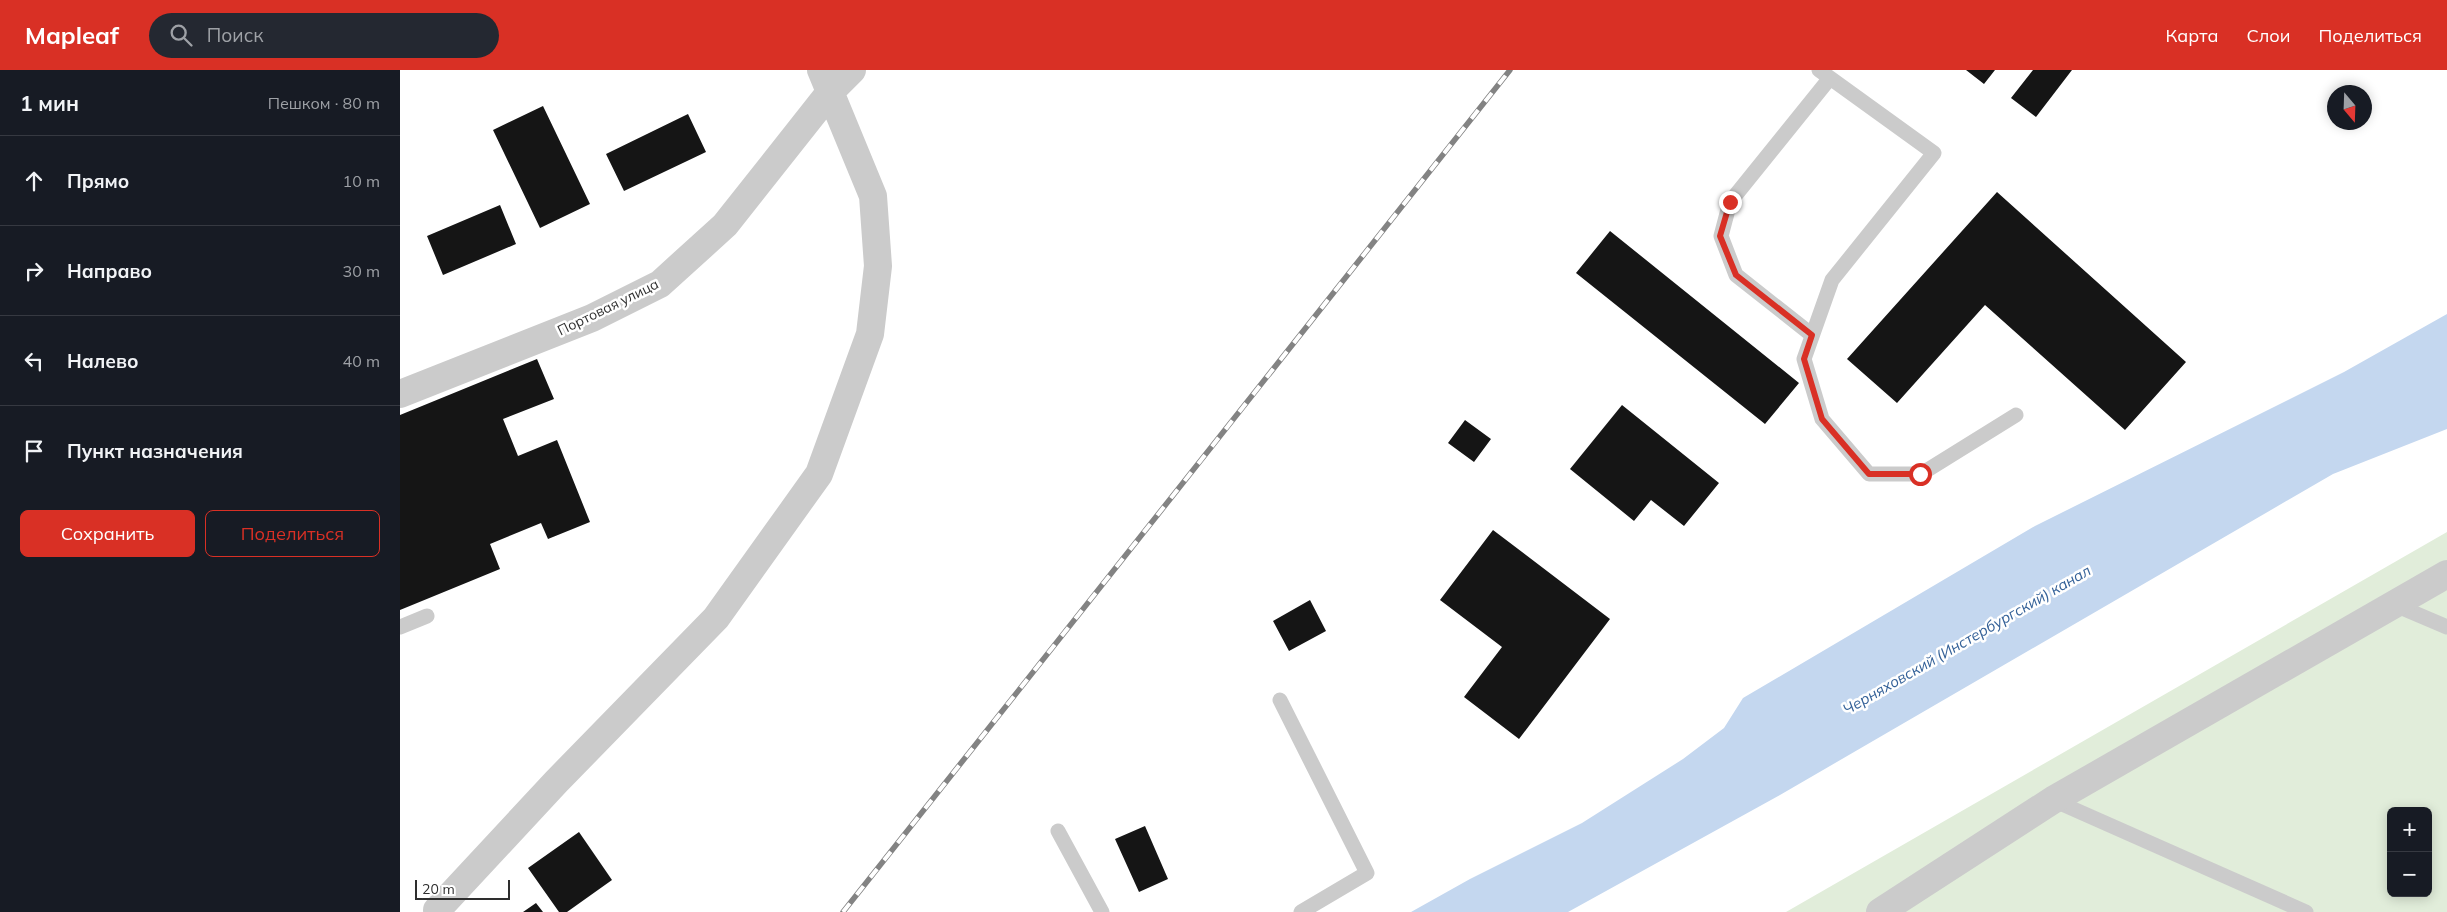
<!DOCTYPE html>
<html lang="ru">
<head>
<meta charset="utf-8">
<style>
  :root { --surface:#171b24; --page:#242831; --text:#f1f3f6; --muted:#9ea1a6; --line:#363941; --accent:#d93025 }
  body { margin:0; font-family:Mulish,sans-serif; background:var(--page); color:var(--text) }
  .controls { position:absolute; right:15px; bottom:15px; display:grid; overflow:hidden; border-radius:8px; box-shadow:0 2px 12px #0003 }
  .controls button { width:45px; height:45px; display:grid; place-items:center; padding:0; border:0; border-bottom:1px solid var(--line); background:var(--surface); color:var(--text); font:25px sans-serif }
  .compass { position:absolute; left:1927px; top:15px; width:45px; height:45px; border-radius:50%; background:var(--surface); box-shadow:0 2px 12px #0003; rotate:161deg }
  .scale { position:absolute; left:15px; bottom:12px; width:95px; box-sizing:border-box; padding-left:5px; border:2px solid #2e2e2e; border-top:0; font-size:14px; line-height:18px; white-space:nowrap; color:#2e2e2e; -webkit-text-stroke:4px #fff; paint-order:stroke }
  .stop { position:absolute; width:15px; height:15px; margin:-11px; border:4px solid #d93025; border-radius:50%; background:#fff }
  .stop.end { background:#d93025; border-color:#fff; box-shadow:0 1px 5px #0008 }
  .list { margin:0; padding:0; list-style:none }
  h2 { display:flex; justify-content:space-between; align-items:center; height:65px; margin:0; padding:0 20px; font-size:21px }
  h2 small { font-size:16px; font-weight:400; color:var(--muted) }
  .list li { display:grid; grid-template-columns:32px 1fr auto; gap:15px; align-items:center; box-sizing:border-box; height:90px; padding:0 20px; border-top:1px solid var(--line) }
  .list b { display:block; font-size:19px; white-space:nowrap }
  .list em { font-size:16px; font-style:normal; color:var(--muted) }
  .actions { display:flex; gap:10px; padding:15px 20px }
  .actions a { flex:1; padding:11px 0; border:1px solid var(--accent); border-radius:8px; text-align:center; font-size:18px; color:var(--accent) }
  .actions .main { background:var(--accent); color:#fff }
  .icon { flex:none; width:28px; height:28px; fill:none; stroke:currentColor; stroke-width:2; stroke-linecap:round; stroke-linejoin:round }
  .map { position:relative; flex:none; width:2047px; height:842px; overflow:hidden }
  header { display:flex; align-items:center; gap:30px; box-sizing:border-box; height:70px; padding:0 25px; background:var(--accent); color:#fff }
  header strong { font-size:24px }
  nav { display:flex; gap:28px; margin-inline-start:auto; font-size:18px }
  .search { width:350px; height:45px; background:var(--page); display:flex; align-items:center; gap:12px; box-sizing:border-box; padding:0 18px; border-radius:28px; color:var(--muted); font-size:19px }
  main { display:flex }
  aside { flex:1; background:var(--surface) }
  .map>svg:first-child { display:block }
  .green { fill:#e1edda; fill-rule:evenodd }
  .water { fill:#c4d7ef }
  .building { fill:#151515 }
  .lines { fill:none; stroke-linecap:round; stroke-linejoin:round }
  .lane { stroke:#cbcbcb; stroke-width:15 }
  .street { stroke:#cbcbcb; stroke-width:28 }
  .rail-casing { stroke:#838383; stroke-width:5.5 }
  .rail { stroke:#fff; stroke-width:4; stroke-dasharray:11; stroke-linecap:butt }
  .route { stroke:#d93025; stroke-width:6 }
  .labels { text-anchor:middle; stroke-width:5; stroke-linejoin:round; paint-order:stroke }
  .street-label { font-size:14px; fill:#2e2e2e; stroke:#fff }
  .water-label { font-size:15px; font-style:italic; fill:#346198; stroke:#fff }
</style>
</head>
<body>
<header>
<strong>Mapleaf</strong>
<div class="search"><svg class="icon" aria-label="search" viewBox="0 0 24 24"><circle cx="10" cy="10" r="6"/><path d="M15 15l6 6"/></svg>Поиск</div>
<nav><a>Карта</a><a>Слои</a><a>Поделиться</a></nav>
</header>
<main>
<aside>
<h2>1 мин<small>Пешком · 80 m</small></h2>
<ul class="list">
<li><svg class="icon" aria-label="ahead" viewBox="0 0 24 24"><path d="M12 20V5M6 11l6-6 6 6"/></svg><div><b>Прямо</b></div><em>10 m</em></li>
<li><svg class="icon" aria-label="right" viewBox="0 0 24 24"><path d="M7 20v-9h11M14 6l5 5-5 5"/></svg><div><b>Направо</b></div><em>30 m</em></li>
<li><svg class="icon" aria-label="left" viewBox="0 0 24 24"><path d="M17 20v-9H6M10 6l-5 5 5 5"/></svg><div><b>Налево</b></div><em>40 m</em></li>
<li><svg class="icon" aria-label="arrive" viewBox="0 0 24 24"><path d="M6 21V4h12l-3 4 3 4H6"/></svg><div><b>Пункт назначения</b></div></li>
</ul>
<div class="actions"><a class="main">Сохранить</a><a>Поделиться</a></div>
</aside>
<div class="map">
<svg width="2047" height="842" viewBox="0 0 2047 842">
  <rect width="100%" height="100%" fill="#fff"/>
  <path class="green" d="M2047 462V842H1386ZM1991 741H2028V823H1991Z"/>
  <path class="water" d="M2047 244V359L1933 404 1380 725 1168 842H1011L1070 809 1182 753 1283 689 1324 658 1343 628 1635 456 1944 302Z"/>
  <path class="building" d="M1566 0H1595L1584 14Z
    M1633 0H1672L1636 47 1611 28Z
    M143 36 190 134 140 158 93 60Z
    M288 44 306 82 224 121 206 84Z
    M1597 122 1786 292 1725 360 1585 235 1497 333 1447 289Z
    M100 135 116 174 43 205 27 166Z
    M1210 161 1399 313 1365 354 1176 203Z
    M137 289 154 329 103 349 118 386 157 370 190 452 148 469 141 453 90 474 100 499 0 540V345Z
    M1222 335 1319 413 1284 456 1251 430 1234 451 1170 399Z
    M1065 350 1091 369 1074 392 1048 373Z
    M1093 460 1210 549 1119 669 1064 627 1102 577 1040 530Z
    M910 530 926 561 889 581 873 551Z
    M745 756 768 809 739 822 715 769Z
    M179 762 212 810 167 842H159L128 798Z
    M136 833 143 842H123Z"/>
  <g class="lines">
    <path class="lane" d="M1419 0 1534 83 1432 210 1404 289 1422 349 1469 404H1521L1616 345
      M1412 265 1336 205 1321 166 1330 132 1430 8
      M1993 534 2047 557
      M0 557 27 546
      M880 630 967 803 901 842
      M1653 730 1906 842
      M658 761 702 842"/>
    <path class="street" d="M0 324 192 248 260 214 325 155 431 21 452 0
      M37 840 156 712 316 548 419 404 470 264 478 196 473 126 421 0
      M1480 842 1653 730 2047 504"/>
    <defs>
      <path id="rail" d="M443 842 1110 0"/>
    </defs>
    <use href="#rail" class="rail-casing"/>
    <use href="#rail" class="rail"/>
  </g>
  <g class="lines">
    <path class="route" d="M1330 132 1320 166 1336 205 1412 265 1404 289 1422 349 1469 404H1520"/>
  </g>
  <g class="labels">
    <g class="street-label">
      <text transform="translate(208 237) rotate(-26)" y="5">Портовая улица</text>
    </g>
    <g class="water-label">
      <text transform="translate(1567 570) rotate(-30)" y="5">Черняховский (Инстербургский) канал</text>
    </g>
  </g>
</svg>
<div class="controls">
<button>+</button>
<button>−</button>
</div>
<svg class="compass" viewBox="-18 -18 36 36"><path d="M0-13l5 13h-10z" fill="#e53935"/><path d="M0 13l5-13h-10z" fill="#9ea1a6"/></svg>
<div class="scale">20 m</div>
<div class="stop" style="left:1520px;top:404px"></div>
<div class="stop end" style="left:1330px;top:132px"></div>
</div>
</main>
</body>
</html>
